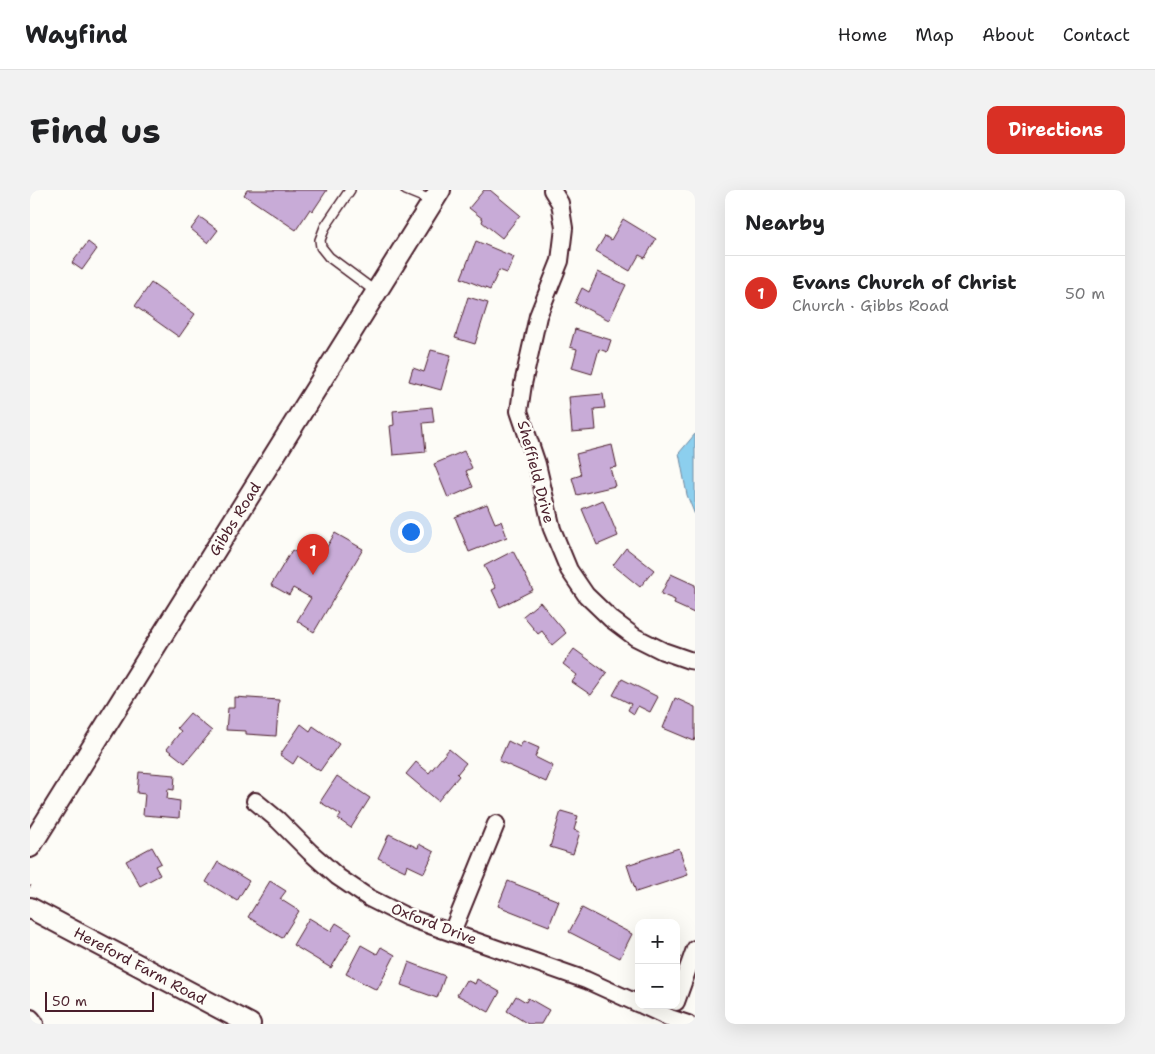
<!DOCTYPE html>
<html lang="en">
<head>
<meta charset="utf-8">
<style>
  :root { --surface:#fff; --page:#f2f2f2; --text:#202124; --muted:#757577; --line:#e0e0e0; --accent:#d93025 }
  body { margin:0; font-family:"Shantell Sans",sans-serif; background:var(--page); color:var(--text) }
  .controls { position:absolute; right:15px; bottom:15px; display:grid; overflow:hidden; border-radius:10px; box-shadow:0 5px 20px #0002 }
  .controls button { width:45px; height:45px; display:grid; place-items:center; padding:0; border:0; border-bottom:1px solid var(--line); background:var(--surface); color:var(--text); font:25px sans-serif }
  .scale { position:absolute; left:15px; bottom:12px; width:109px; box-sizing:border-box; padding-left:5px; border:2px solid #4a1f2b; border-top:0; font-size:14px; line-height:18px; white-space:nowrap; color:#4a1f2b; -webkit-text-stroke:4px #fdfcf7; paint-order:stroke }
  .you { position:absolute; left:380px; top:341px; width:18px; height:18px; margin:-12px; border:4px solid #fff; border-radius:50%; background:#1a73e8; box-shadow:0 0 0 8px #1a73e833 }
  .badge { display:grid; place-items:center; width:32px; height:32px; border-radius:50%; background:var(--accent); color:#fff; font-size:16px; font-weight:700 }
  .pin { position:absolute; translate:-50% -41px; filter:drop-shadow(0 1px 2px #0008) }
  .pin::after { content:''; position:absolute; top:26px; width:18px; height:15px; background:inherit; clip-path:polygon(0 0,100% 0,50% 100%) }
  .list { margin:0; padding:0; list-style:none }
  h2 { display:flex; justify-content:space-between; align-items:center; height:65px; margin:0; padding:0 20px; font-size:21px }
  h2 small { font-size:16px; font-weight:400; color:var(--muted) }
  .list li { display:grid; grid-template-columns:32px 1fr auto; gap:15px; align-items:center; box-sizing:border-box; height:75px; padding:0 20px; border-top:1px solid var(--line) }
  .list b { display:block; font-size:19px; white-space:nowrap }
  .list p { margin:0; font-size:16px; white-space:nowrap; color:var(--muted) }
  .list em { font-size:16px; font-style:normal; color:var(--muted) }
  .map { position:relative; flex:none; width:665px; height:834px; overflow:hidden; border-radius:10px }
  header { display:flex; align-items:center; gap:30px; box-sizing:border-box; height:70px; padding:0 25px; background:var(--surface); border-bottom:1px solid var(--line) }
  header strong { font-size:24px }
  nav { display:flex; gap:28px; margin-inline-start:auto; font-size:18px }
  .intro { display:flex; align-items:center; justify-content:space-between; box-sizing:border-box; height:120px; padding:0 30px }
  h1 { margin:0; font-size:35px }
  .button { padding:12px 22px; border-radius:10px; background:var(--accent); color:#fff; font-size:18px; font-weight:700 }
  main { display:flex; gap:30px; padding:0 30px }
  aside { flex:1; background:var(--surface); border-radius:10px; box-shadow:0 5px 20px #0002 }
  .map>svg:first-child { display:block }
  .water { fill:#8ccfee; stroke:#7289a0 }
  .building { fill:#c8abd7; stroke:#4a1f2b }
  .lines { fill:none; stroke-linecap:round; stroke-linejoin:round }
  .service-casing { stroke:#4a1f2b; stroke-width:12 }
  .minor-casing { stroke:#4a1f2b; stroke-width:20 }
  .tertiary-casing { stroke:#4a1f2b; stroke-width:24 }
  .path { stroke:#4a1f2b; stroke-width:2.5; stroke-dasharray:1 4; stroke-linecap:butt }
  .service { stroke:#fdfcf7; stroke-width:9 }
  .minor { stroke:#fdfcf7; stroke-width:16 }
  .tertiary { stroke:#fdfcf7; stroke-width:20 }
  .labels { text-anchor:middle; stroke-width:5; stroke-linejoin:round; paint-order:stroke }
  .street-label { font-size:15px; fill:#4a1f2b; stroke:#fdfcf7 }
</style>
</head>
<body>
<header>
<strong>Wayfind</strong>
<nav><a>Home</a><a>Map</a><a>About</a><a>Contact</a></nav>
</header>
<div class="intro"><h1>Find us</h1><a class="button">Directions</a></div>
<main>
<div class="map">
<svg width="665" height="834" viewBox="0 0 665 834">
  <rect width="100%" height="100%" fill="#fdfcf7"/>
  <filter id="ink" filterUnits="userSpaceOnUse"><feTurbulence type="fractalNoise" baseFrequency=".02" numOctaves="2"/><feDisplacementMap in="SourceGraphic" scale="10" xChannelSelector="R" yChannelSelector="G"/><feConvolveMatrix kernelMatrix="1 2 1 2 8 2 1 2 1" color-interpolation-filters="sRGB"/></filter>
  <g filter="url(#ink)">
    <path class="water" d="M665 244V325L657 305 649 263Z"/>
    <path class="building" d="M217 0H297L283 21 280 19 266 40 214 5Z
      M454 0H460L490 25 472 48 452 32 453 29 439 18Z
      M170 27 188 40 178 53 161 39Z
      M593 29 626 49 615 68 609 65 600 81 566 61 575 46 581 50Z
      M446 51 484 67 477 83 469 80 460 100 431 88Z
      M58 52 67 59 52 80 42 73Z
      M568 82 596 95 579 130 545 113 552 98 559 102Z
      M121 93 165 124 149 147 105 116Z
      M438 107 458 113 445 154 425 148Z
      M545 139 581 150 577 162 569 159 562 184 542 178 547 159 540 157Z
      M401 160 421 165 411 200 379 191 383 178 394 182Z
      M573 204 575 218 564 219 566 240 542 242 539 207Z
      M402 217 404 232 393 233 396 262 363 265 360 236 364 235 363 221Z
      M582 255 587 277 580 278 585 296 547 305 542 288 551 285 546 264Z
      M434 261 442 278 436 281 443 297 418 308 404 274Z
      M573 310 588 346 567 355 552 319Z
      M457 314 465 333 471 331 477 347 439 362 425 327Z
      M305 343 333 359 284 442 267 431 281 408 263 398 259 405 241 395 262 360 287 374Z
      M596 358 624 380 610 397 583 375Z
      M483 361 503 400 470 417 462 400 466 398 454 376Z
      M641 384 665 395V421L664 423 644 414 645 410 631 404Z
      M510 412 536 443 522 455 512 441 508 444 493 426Z
      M544 459 577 483 561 505 542 492 547 485 533 474Z
      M592 489 628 507 620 522 608 516 604 524 598 520 601 514 583 505Z
      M204 507 249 510 246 546 216 544V541L196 540 198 518H204Z
      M645 508 665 517V548L664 551 633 538Z
      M160 523 182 541 155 573 137 559 151 541 147 538Z
      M271 534 280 541 283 536 309 554 290 581 268 566 263 574 250 565Z
      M478 551 490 557 493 551 509 558 505 567 523 576 516 592 469 571Z
      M419 559 436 573 427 584 429 586 408 611 376 584 386 572 399 583Z
      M109 582 145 585 144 600 138 599 137 609 150 611 149 628 113 625 115 604 107 603Z
      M307 586 340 608 321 638 308 629 311 625 290 612Z
      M531 621 548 626 544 640 550 642 543 664 520 657Z
      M359 644 388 658 389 654 404 662 394 683 377 675 375 681 348 668Z
      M122 657 131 673 125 676 130 685 110 696 96 671Z
      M649 658 658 685 606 702 597 675Z
      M188 672 219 691 207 711 176 692Z
      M240 691 256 701 250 709 269 721 252 748 218 727Z
      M478 691 529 711 519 736 468 716Z
      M552 718 602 744 590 768 539 742Z
      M279 728 301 741 306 733 322 743 301 778 263 755Z
      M331 755 347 764 351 757 365 765 347 800 316 784Z
      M379 772 415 786 407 808 371 795Z
      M447 789 470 802 459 822 427 805 436 790 445 794Z
      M486 806 496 812 498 808 519 820 511 834H498L477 821Z"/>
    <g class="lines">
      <defs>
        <path id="service" d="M320 0 295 37 290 50 291 57 299 67 346 102
          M376 0 403 11"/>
        <path id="minor" d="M522 0 530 13 534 38 530 71 508 126 493 194 489 221 507 274 522 339 539 380 556 405 581 429 605 447 633 461 659 470 665 471
          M225 611 248 630 280 662 308 687 339 708 377 727 556 790 609 814
          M422 742 466 634
          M646 812 665 759
          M612 815 640 828 658 834"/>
        <path id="tertiary" d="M0 657 410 0
          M0 718 220 834
          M0 830 3 834"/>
      </defs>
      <use href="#service" class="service-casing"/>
      <use href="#minor" class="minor-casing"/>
      <use href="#tertiary" class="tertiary-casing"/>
      <path class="path" d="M0 696 2 697"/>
      <use href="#service" class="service"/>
      <use href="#minor" class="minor"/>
      <use href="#tertiary" class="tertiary"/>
    </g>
  </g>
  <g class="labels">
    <g class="street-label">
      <text transform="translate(506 282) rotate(75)" y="5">Sheffield Drive</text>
      <text transform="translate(205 329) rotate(-58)" y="5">Gibbs Road</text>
      <text transform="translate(404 734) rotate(21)" y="5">Oxford Drive</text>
      <text transform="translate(110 776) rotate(28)" y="5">Hereford Farm Road</text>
    </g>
  </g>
</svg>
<div class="controls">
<button>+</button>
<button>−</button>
</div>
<div class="scale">50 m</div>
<div class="you"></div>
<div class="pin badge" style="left:283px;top:385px">1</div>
</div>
<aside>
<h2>Nearby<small></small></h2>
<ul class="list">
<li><span class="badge">1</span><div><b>Evans Church of Christ</b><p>Church · Gibbs Road</p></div><em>50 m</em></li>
</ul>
</aside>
</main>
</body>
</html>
